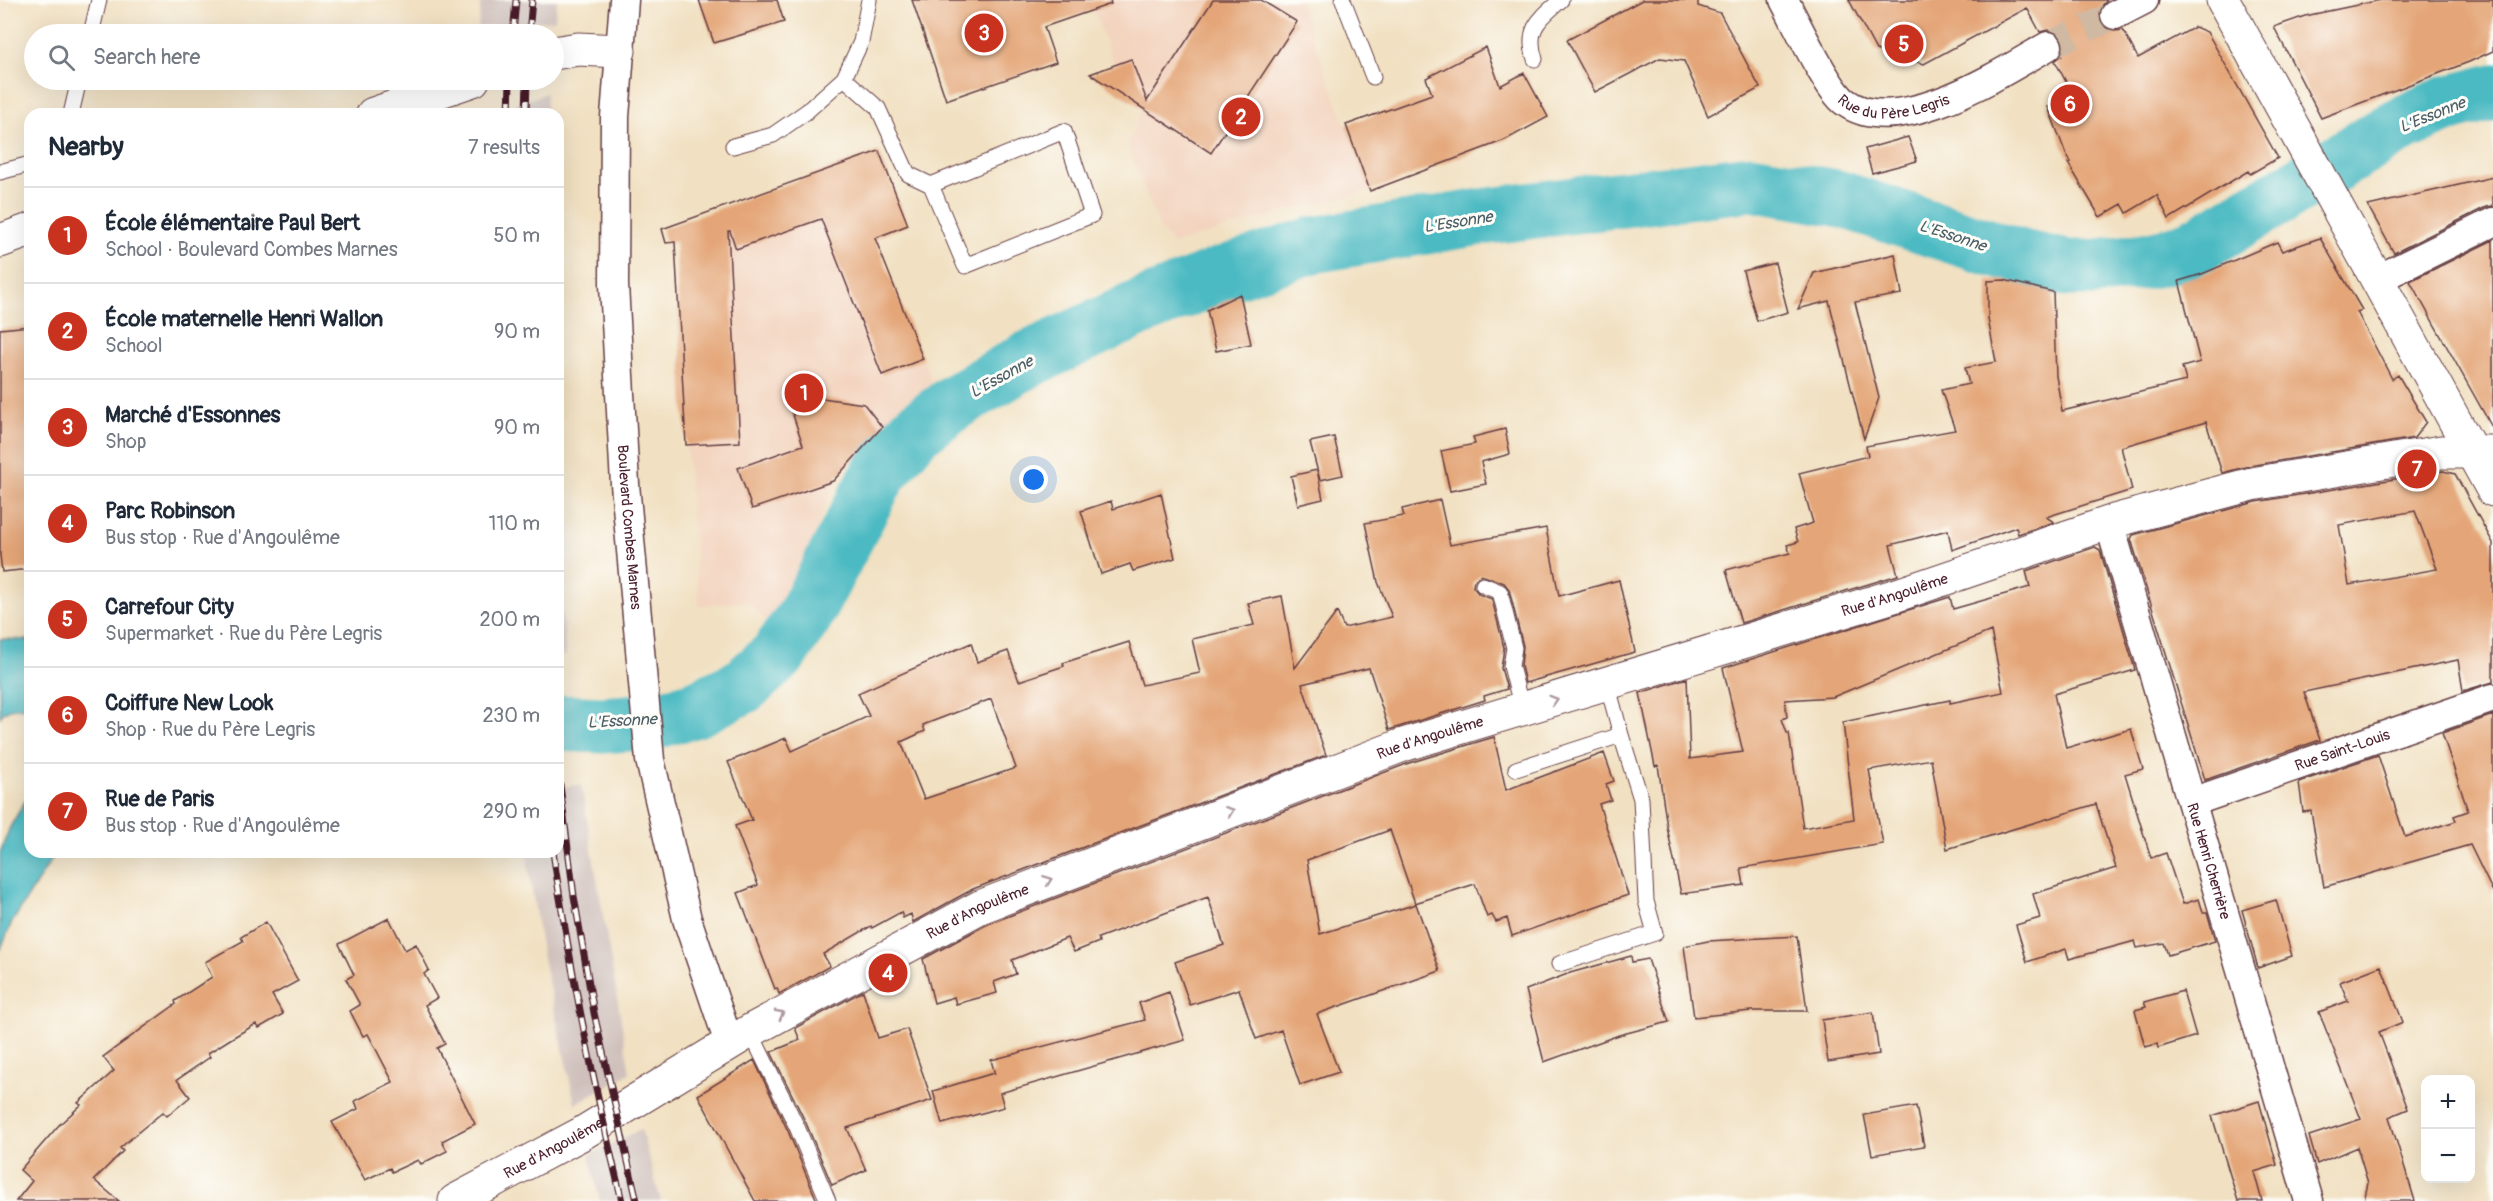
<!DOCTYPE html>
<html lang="en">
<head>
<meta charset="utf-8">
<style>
  :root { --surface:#fff; --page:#f2f2f3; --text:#1f2937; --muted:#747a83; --line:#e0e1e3; --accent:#c8321e }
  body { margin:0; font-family:Pangolin,sans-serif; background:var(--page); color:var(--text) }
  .controls { position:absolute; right:18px; bottom:18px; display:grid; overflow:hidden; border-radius:12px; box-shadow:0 6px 24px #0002 }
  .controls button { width:54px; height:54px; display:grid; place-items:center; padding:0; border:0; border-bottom:2px solid var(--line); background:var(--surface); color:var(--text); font:30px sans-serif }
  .you { position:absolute; left:1034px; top:480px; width:21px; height:21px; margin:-15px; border:4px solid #fff; border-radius:50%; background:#1a73e8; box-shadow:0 0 0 9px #1a73e833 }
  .badge { display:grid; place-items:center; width:39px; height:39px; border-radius:50%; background:var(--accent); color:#fff; font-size:20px; font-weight:700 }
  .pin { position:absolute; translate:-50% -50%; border:3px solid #fff; box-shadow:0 2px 6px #0006 }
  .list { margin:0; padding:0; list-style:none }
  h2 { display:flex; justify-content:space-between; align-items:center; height:78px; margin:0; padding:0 24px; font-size:26px }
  h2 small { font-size:20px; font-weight:400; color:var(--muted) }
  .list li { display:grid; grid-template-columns:39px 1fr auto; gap:18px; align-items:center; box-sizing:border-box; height:96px; padding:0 24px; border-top:2px solid var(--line) }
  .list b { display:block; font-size:22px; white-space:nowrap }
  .list p { margin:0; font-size:20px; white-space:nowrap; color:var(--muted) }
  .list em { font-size:20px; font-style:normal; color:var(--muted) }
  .icon { flex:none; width:33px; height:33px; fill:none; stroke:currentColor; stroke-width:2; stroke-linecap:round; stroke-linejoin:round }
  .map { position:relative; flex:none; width:2493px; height:1201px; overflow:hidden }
  .search { position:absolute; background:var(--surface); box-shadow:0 6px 24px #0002; left:24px; top:24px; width:540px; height:66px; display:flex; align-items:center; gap:15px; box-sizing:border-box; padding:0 21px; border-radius:33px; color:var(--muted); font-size:22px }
  .panel { position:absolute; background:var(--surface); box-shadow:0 6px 24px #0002; left:24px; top:108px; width:540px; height:750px; border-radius:18px }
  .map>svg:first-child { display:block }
  .built { fill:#f3d4bf }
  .industrial { fill:#cfc0bb }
  .water { fill:#4bbac2; stroke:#4a6c76; stroke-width:1.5 }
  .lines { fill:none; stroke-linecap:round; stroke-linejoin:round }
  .river { stroke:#4bbac2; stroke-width:57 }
  .building { fill:#e4a678; fill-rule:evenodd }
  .street-tunnel { stroke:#d0b9a3; stroke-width:28; stroke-dasharray:28 14; stroke-linecap:butt }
  .lane-casing { stroke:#633c42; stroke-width:17 }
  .street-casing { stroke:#633c42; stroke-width:31 }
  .secondary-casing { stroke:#633c42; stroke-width:35 }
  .primary-casing { stroke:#633c42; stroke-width:35 }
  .lane { stroke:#fff; stroke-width:15 }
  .street { stroke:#fff; stroke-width:28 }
  .secondary { stroke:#fff; stroke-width:33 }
  .primary { stroke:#fff; stroke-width:33 }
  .rail-casing { stroke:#4a1f2b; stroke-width:7 }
  .rail { stroke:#fdfcf7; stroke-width:4.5; stroke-dasharray:14; stroke-linecap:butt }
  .oneway { stroke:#ae9aa0 }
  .labels { text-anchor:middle; stroke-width:6; stroke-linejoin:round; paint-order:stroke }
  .street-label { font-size:15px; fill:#4a1f2b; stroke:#fdfcf7 }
  .water-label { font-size:16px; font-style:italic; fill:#4a5d67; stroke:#fdfcf7 }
</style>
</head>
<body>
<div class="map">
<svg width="2493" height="1201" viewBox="0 0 2493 1201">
  <rect width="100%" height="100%" fill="#fdfcf7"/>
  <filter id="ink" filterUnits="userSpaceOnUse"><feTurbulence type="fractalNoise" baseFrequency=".0167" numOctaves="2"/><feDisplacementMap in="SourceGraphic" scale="12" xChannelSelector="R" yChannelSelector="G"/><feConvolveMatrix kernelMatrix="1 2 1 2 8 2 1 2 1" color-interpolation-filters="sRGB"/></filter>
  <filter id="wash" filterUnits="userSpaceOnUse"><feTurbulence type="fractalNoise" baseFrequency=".008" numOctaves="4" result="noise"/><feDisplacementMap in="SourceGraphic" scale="24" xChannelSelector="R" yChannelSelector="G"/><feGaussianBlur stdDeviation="1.35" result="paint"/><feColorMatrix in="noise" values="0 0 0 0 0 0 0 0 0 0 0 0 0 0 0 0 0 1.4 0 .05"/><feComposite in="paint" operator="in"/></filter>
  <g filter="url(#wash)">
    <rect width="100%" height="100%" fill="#f1e0c1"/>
    <path class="built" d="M1089 0H1299L1370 191 1291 210 1172 244 1160 230 1128 145 1142 108 1123 86Z
      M863 206 934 387 915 399 882 427 837 476 797 580 770 624 747 602 699 606 686 445 689 219Z"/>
    <path class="industrial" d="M481 0H557L555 20 478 27Z
      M546 93V114H491Z
      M558 561 566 656H558Z
      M581 785 630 1073 575 1104 542 954 526 852H558V787Z
      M641 1129 661 1201H600L589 1155Z"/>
    <path class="water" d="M0 639 30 640V708C19 707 7 706 0 717Z
      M30 793V852H56L11 924 0 951V853L10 827Z"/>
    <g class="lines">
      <path class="river" d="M558 723 603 725 654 721 696 709 743 686 778 655 805 615 879 474 915 431 955 402 1025 361 1140 308 1224 274 1313 245 1481 217 1751 183 1837 198 2022 258 2067 268H2092L2145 261 2176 254 2201 243 2404 123 2450 103 2493 92"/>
    </g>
    <g id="blocks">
      <path class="building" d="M699 0H777L784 22 714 43Z
        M912 0H1110L1111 4 1044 27 1056 62 946 100Z
        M1213 0H1261L1297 22 1211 153 1090 74 1131 59 1147 101Z
        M1642 0H1698V6L1720 13 1760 88 1708 116 1684 61 1660 58 1595 92 1567 40Z
        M1849 0H2107L2101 7 2099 14 2101 23 2107 29 2114 31 2123 30 2138 58 2195 27 2207 32 2278 158 2250 174 2248 171 2169 219 2157 195 2127 213 2122 204 2100 217 2068 163 2071 162 2064 149 2048 107 2073 95 2055 61 2062 55 2064 46 2062 38 2057 32 2048 30 2040 32 2027 8 1924 64 1876 50Z
        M2381 0H2493V51L2469 62 2321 118 2274 27 2305 16Z
        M1486 47 1500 86 1524 73 1548 117 1505 140 1370 191 1346 125 1432 94 1426 78Z
        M1908 137 1917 161 1872 173 1865 149Z
        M879 151 908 225 875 238 923 359 882 375 821 219 736 249 730 231H728L740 442 686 445 675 242 666 243 662 229Z
        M2493 177V206L2486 207 2394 253 2368 206Z
        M2320 238 2362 310 2357 312 2392 379 2398 375 2426 422 2414 438 2249 466 2222 473 2206 422 2121 447 2132 490 2046 517 2054 522 2018 534 2016 527 1952 550 1948 530 1890 545 1898 575 1741 623 1726 570 1790 553 1787 545 1798 542 1794 529 1813 523 1799 473 1868 456 1866 446 1955 430 1941 390 1969 384 1965 368 1996 362 1988 319V281L2004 280 2053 292 2056 376 2062 411 2186 381 2182 367 2200 362 2179 281 2202 274 2277 242 2282 251Z
        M2493 240V429L2410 281Z
        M1895 254 1902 294 1855 302 1879 398 1864 439 1829 301 1798 309 1814 273Z
        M1775 263 1788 312 1757 321 1743 271Z
        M1240 294 1251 344 1216 351 1207 310Z
        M30 326V569L2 572 0 555V329Z
        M822 398 864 404 882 427 833 481 752 509 738 468 803 445 790 406Z
        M1505 429 1510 454 1481 462 1486 484 1450 491 1441 451 1475 444 1473 437Z
        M1334 437 1343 475 1320 480 1310 442Z
        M1317 470 1323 499 1298 505 1291 476Z
        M2443 471 2455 474 2493 543V682L2463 691 2458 660 2304 692 2320 740 2205 780 2131 539 2133 535 2256 502ZM2415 511 2437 569 2349 585 2339 525Z
        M1161 493 1175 558 1133 571 1130 564 1101 574 1081 511 1111 501 1113 509Z
        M1440 500 1450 545 1546 528 1559 596 1619 580 1635 652 1525 683 1521 666 1523 646 1509 589 1504 583 1481 575 1474 581 1473 587 1479 594 1492 599 1504 648 1501 668 1507 689 1484 696 1485 700 1389 730 1369 668 1302 684 1326 755 973 889 913 922 911 914 903 918 901 912 872 928 871 926 823 954 830 966 779 994 777 988 775 989 738 893 758 885 735 826 752 820 728 762 786 738 792 751 869 716 858 693 971 643 977 662 1008 651 1019 681 1064 666 1063 663 1129 642 1142 685 1200 673 1192 639 1254 625 1248 603 1282 596 1295 668 1337 612 1344 628 1392 617 1378 582 1365 523 1404 516 1402 509ZM991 699 1016 768 924 799 901 742 925 731 923 725Z
        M2095 547 2100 550 2135 670 2054 694 2066 748 2131 729 2143 769 2125 774 2151 858 2166 853 2183 904 2199 899 2203 912H2207L2215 941 2168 955 2164 943 2137 948 2135 941 2069 959 2066 949 2027 962 2016 925 2040 918 2033 894 2116 868 2096 804 1947 849 1931 759 1869 770 1883 844 1741 868 1744 885 1681 894 1667 827 1658 765 1655 766 1640 693 1687 678 1690 759 1743 752 1723 668 1950 597 1953 609 2030 587 2026 571ZM1991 631 2003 692 1950 703V700L1843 722 1854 819 1803 828 1789 733H1787L1782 719 1787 717 1785 700 1833 697Z
        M2493 715V892L2470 845 2324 887 2311 811 2303 812 2299 782 2378 755 2405 837 2456 821 2454 816 2468 811 2442 733Z
        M1494 737 1506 790 1604 753 1614 781 1606 784 1611 800 1599 804 1628 895 1512 936 1507 918 1496 922 1492 915 1487 917 1475 884 1415 903 1390 830 1307 860 1320 934 1416 904 1440 971 1317 1014 1339 1072 1300 1085 1281 1030 1256 1039 1239 989 1190 1005 1175 962 1224 945 1208 897 1098 938 1099 942 1074 952 1067 938 1012 960 1016 974 994 982 997 993 956 1004 954 997 934 1003 923 959 988 924 1409 763Z
        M2276 900 2292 956 2258 968 2242 910Z
        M389 918 405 950 416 944 429 970 424 974 437 998 425 1005 445 1044 437 1048 475 1124 442 1141 447 1151 421 1164 418 1160 392 1172 390 1168 365 1180 332 1122 358 1109 355 1101 393 1082 368 1034 363 1036 350 1011 360 1005 346 979 354 975 339 944Z
        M266 922 298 981 272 995 283 1014 259 1028 256 1024 232 1038 208 1053 210 1057 177 1080 190 1097 167 1116 163 1112 142 1129 120 1148 123 1151 94 1180 119 1201H16L32 1181 20 1170 59 1125 81 1105 78 1103 114 1071 103 1057 176 1004 175 1001 212 977 205 962 243 941 241 937Z
        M1797 936 1807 1011H1751L1694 1017 1684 946 1708 941Z
        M1631 956 1632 962 1648 959 1669 1022 1619 1035 1544 1062 1526 990 1570 973Z
        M2381 966 2403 1022 2379 1032 2408 1109 2389 1117 2415 1201H2364L2368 1183 2357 1147 2317 1164 2309 1136 2361 1119 2319 1012 2348 1001 2340 982Z
        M863 991 878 1038 907 1029 932 1100 847 1128 866 1170 832 1185 806 1123 771 1052 800 1040 795 1028Z
        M2183 991 2196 1036 2158 1048 2157 1044 2145 1047 2135 1010 2146 1007 2144 1002Z
        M1169 992 1185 1040 1000 1093 1004 1107 942 1124 933 1091 994 1073 995 1075 991 1060 1145 1020 1139 1003Z
        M1873 1012 1879 1054 1828 1062 1822 1020Z
        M754 1060 788 1131 817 1201H755L698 1095Z
        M2259 1101 2277 1165 2254 1172 2262 1201H2238L2212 1116Z
        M1916 1106 1924 1146 1872 1155 1864 1115Z"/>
    </g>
  </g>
  <g filter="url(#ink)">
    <use href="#blocks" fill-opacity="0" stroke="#633c42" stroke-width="1.5"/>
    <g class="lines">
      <path class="street-tunnel" d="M2048 46 2115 15"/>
      <defs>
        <path id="lane" d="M1343 0 1373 77
          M91 34 99 0
          M1535 59C1525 28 1540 19 1561 0
          M844 78 878 108 908 174 931 185 965 266 1092 215 1064 131 931 185
          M71 114 79 80
          M733 146 773 135 806 112 844 78 861 42 869 0
          M0 172 30 164
          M1483 585 1500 592 1514 648 1511 666 1522 709
          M1516 769 1621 735 1607 683
          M1559 964 1655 933 1646 901 1641 799 1621 735
          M750 1031 797 1127 828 1201"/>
        <g id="street">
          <path id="s1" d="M624 0 615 117 614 285 625 484 650 760 687 919 729 1043"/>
          <path id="s2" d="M1784 0C1796 22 1827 89 1845 102 1897 141 2001 73 2048 46"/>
          <path d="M2115 15 2144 0"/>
          <path d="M2378 279 2493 222"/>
          <path id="s3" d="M2114 521 2113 536 2309 1201"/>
          <path id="s4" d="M2192 802 2493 698"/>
        </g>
        <g id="secondary">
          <path d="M554 53 578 49 619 51"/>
          <path d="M373 114 473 80"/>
          <path d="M0 241 30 230"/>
          <path id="s5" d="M455 1201 581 1134 750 1031 980 907 1403 745 1897 595 2114 521 2252 484 2441 452H2493"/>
        </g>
        <path id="primary" d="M2223 0 2493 490"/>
      </defs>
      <use href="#lane" class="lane-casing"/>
      <use href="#street" class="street-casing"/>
      <use href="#secondary" class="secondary-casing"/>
      <use href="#primary" class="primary-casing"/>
      <use href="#lane" class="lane"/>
      <use href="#street" class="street"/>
      <use href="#secondary" class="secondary"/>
      <use href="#primary" class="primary"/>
      <defs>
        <path id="rail" d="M513 34 516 0
          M529 34 532 0
          M509 114 510 80
          M526 114 527 80
          M558 770 574 896 594 1013 637 1201
          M553 852C570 970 594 1086 622 1201"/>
      </defs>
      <use href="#rail" class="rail-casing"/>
      <use href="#rail" class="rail"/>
    </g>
    <defs><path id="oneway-chevron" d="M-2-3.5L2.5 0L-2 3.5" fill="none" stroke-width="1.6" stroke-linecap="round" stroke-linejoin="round" transform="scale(1.5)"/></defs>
    <g class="oneway">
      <use href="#oneway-chevron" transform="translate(1554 700) rotate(-17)"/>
      <use href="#oneway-chevron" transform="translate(1230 811) rotate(-21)"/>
      <use href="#oneway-chevron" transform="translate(1048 880) rotate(-21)"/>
      <use href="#oneway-chevron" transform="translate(780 1014) rotate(-28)"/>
    </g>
  </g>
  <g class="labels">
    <g class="street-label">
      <text dy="5" stroke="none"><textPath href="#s2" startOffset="170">Rue du Père Legris</textPath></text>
      <text dy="5" stroke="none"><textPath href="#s1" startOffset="528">Boulevard Combes Marnes</textPath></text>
      <text dy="5" stroke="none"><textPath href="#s5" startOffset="1569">Rue d'Angoulême</textPath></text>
      <text dy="5" stroke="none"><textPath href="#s5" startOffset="1083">Rue d'Angoulême</textPath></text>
      <text dy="5" stroke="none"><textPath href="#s4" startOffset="159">Rue Saint-Louis</textPath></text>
      <text dy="5" stroke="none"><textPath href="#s3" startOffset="354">Rue Henri Cherrière</textPath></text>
      <text dy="5" stroke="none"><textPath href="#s5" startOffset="598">Rue d'Angoulême</textPath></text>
      <text dy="5" stroke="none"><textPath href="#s5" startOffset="112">Rue d'Angoulême</textPath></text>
    </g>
    <g class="water-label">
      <text transform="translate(2432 114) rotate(-22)" y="6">L'Essonne</text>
      <text transform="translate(1458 221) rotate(-9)" y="6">L'Essonne</text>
      <text transform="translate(1953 235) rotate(18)" y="6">L'Essonne</text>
      <text transform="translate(1001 376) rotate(-29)" y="6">L'Essonne</text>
      <text transform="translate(622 720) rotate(-3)" y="6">L'Essonne</text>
    </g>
  </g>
</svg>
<div class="controls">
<button>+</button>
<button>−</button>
</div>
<div class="you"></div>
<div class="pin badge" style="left:804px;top:393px">1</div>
<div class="pin badge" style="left:1241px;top:117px">2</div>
<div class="pin badge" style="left:984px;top:33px">3</div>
<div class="pin badge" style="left:888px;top:973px">4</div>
<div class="pin badge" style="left:1904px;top:44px">5</div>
<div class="pin badge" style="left:2070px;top:104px">6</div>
<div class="pin badge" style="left:2417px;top:469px">7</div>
<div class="search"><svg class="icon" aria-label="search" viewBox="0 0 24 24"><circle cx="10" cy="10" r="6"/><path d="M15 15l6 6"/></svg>Search here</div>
<section class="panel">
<h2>Nearby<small>7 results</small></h2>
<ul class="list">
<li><span class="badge">1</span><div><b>École élémentaire Paul Bert</b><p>School · Boulevard Combes Marnes</p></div><em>50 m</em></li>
<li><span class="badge">2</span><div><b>École maternelle Henri Wallon</b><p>School</p></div><em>90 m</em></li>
<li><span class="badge">3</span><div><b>Marché d'Essonnes</b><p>Shop</p></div><em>90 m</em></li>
<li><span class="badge">4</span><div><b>Parc Robinson</b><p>Bus stop · Rue d'Angoulême</p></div><em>110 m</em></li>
<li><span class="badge">5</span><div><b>Carrefour City</b><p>Supermarket · Rue du Père Legris</p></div><em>200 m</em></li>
<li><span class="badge">6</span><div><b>Coiffure New Look</b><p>Shop · Rue du Père Legris</p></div><em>230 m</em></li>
<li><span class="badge">7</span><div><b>Rue de Paris</b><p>Bus stop · Rue d'Angoulême</p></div><em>290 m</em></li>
</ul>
</section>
</div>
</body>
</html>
